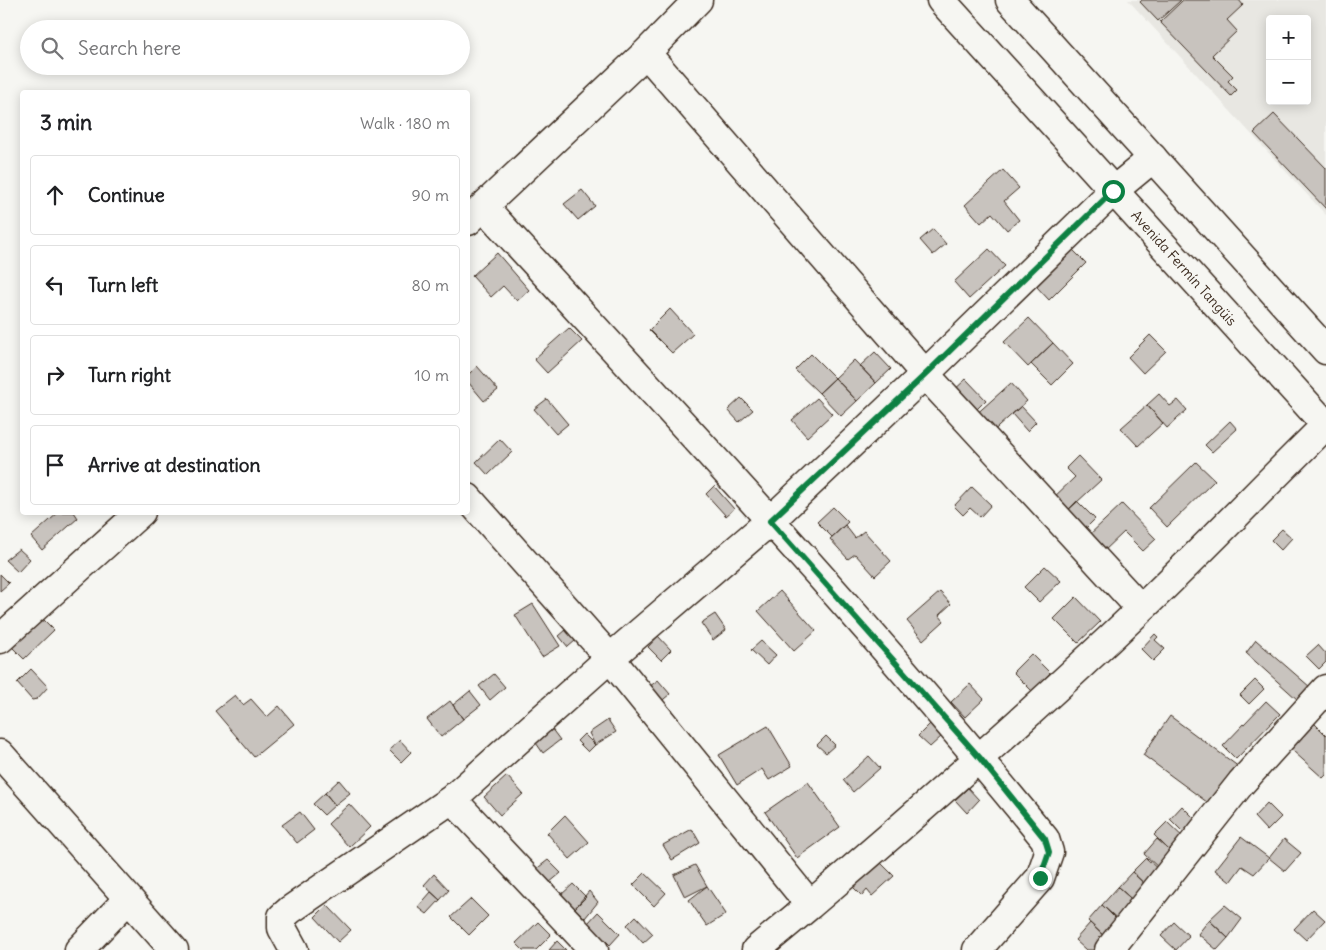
<!DOCTYPE html>
<html lang="en">
<head>
<meta charset="utf-8">
<style>
  :root { --surface:#fff; --page:#f2f2f2; --text:#202124; --muted:#757577; --line:#e0e0e0 }
  body { margin:0; font-family:Delius,sans-serif; background:var(--page); color:var(--text) }
  .controls { position:absolute; right:15px; top:15px; display:grid; overflow:hidden; border-radius:5px; box-shadow:0 2px 12px #0003 }
  .controls button { width:45px; height:45px; display:grid; place-items:center; padding:0; border:0; border-bottom:1px solid var(--line); background:var(--surface); color:var(--text); font:25px sans-serif }
  .stop { position:absolute; width:15px; height:15px; margin:-11px; border:4px solid #0b8043; border-radius:50%; background:#fff }
  .stop.end { background:#0b8043; border-color:#fff; box-shadow:0 1px 5px #0008 }
  .list { margin:0; padding:0; list-style:none }
  h2 { display:flex; justify-content:space-between; align-items:center; height:65px; margin:0; padding:0 20px; font-size:21px }
  h2 small { font-size:16px; font-weight:400; color:var(--muted) }
  .list li { display:grid; grid-template-columns:32px 1fr auto; gap:15px; align-items:center; box-sizing:border-box; height:80px; margin:0 10px 10px; padding:0 10px; border:1px solid var(--line); border-radius:5px }
  .list b { display:block; font-size:19px; white-space:nowrap }
  .list em { font-size:16px; font-style:normal; color:var(--muted) }
  .icon { flex:none; width:28px; height:28px; fill:none; stroke:currentColor; stroke-width:2; stroke-linecap:round; stroke-linejoin:round }
  .map { position:relative; flex:none; width:1326px; height:950px; overflow:hidden }
  .search { position:absolute; background:var(--surface); box-shadow:0 2px 12px #0003; left:20px; top:20px; width:450px; height:55px; display:flex; align-items:center; gap:12px; box-sizing:border-box; padding:0 18px; border-radius:28px; color:var(--muted); font-size:19px }
  .panel { position:absolute; background:var(--surface); box-shadow:0 2px 12px #0003; left:20px; top:90px; width:450px; height:425px; border-radius:5px }
  .map>svg:first-child { display:block }
  .built { fill:#e8e7e2; fill-rule:evenodd }
  .building { fill:#c8c3be; stroke:#3b2a1e }
  .lines { fill:none; stroke-linecap:round; stroke-linejoin:round }
  .minor-casing { stroke:#3b2a1e; stroke-width:31 }
  .primary-casing { stroke:#3b2a1e; stroke-width:31 }
  .minor { stroke:#f6f6f2; stroke-width:28 }
  .primary { stroke:#f6f6f2; stroke-width:28 }
  .route { stroke:#0b8043; stroke-width:6 }
  .labels { text-anchor:middle; stroke-width:4; stroke-linejoin:round; paint-order:stroke }
  .street-label { font-size:14px; fill:#3b2a1e; stroke:#f6f6f2 }
</style>
</head>
<body>
<div class="map">
<svg width="1326" height="950" viewBox="0 0 1326 950">
  <rect width="100%" height="100%" fill="#f6f6f2"/>
  <filter id="ink" filterUnits="userSpaceOnUse"><feTurbulence type="fractalNoise" baseFrequency=".02" numOctaves="2"/><feDisplacementMap in="SourceGraphic" scale="10" xChannelSelector="R" yChannelSelector="G"/><feConvolveMatrix kernelMatrix="1 2 1 2 8 2 1 2 1" color-interpolation-filters="sRGB"/></filter>
  <g filter="url(#ink)">
    <path class="built" d="M1128 0H1326V215ZM1270 19H1307V101H1270Z"/>
    <path class="building" d="M1142 0H1181L1158 21 1140 2Z
      M1183 0H1239L1243 5 1227 20 1237 31 1212 55 1233 76 1228 81 1237 90 1231 96 1160 22Z
      M1274 114 1326 168V209L1254 133Z
      M1003 170 1019 188 1004 201 1019 220 1007 230 992 213 981 223 965 205Z
      M582 190 595 206 578 220 564 204Z
      M933 229 946 244 933 255 920 240Z
      M989 249 1005 266 969 299 954 282Z
      M1073 250 1086 263 1049 300 1036 286Z
      M497 253 529 290 517 301 503 286 491 297 472 276Z
      M670 309 693 334 672 353 649 330Z
      M1029 318 1053 343 1028 367 1004 342Z
      M569 328 582 341 547 373 534 359Z
      M1150 335 1166 351 1143 373 1128 357Z
      M1053 343 1073 364 1052 385 1031 364Z
      M875 352 891 369 876 383 860 366Z
      M811 354 835 378 819 393 795 370Z
      M854 360 876 383 857 401 835 378Z
      M477 366 498 390 484 401 468 382V375Z
      M835 378 857 401 841 416 819 393Z
      M966 379 986 400 972 414 951 393Z
      M1011 383 1027 401 989 435 973 417Z
      M1159 394 1170 406 1178 400 1187 410 1167 428 1147 405Z
      M741 398 753 410 739 422 728 410Z
      M817 398 832 414 807 437 792 420Z
      M547 399 568 424 556 434 534 409Z
      M1147 405 1163 423 1138 446 1121 428Z
      M1021 406 1036 422 1027 431 1012 414Z
      M1230 421 1237 429 1212 452 1205 445Z
      M500 439 512 452 488 475 476 462Z
      M1078 456 1101 480 1063 515 1050 501 1075 477 1066 468Z
      M1196 462 1215 480 1167 527 1149 508Z
      M714 486 734 509 726 516 706 494Z
      M972 487 991 505 980 517 970 508 963 515 954 506Z
      M1077 501 1095 519 1081 533 1063 515Z
      M1122 504 1156 539 1143 551 1124 532 1102 553 1087 537Z
      M833 507 848 522 832 537 817 522Z
      M59 512H74L78 518 42 550 31 537Z
      M845 525 855 538 864 531 891 561 875 576 855 554 848 559 830 539Z
      M1282 529 1292 538 1281 550 1271 540Z
      M19 549 30 559 18 572 5 560Z
      M1045 566 1061 581 1039 602 1024 587Z
      M0 574 9 583 0 591Z
      M780 591 816 631 794 651 758 611Z
      M940 592 951 604 939 615 944 621 923 640 907 621Z
      M1076 597 1100 622 1078 643 1054 619Z
      M533 604 560 646 542 657 515 615Z
      M715 614 726 630 713 640 701 623Z
      M40 616 54 630 24 659 10 645Z
      M574 623 583 634 568 647 559 636Z
      M1155 634 1158 637 1155 640 1165 649 1153 661 1141 649Z
      M658 636 671 650 661 660 648 647Z
      M1256 640 1310 687 1298 700 1246 653Z
      M761 641 776 655 767 665 751 650Z
      M1318 645 1326 654V662L1319 669 1306 656Z
      M1031 654 1050 673 1032 691 1013 672Z
      M31 669 48 687 37 699 32 700 17 683Z
      M494 674 505 687 490 700 479 686Z
      M658 680 670 694 658 704 645 690Z
      M1255 680 1264 689 1249 704 1240 695Z
      M970 684 984 699 965 717 951 702Z
      M470 691 481 705 463 719 453 705Z
      M235 695 243 705 251 699 267 717 279 706 294 724 254 757 215 711Z
      M450 701 463 719 441 737 427 719Z
      M1266 701 1280 714 1236 759 1223 746Z
      M1170 716 1243 770 1215 808 1143 755Z
      M1307 716 1326 735V775L1323 778 1283 742Z
      M608 720 616 732 595 745 589 733Z
      M930 724 942 736 930 747 918 736Z
      M768 726 792 766 769 780 762 769 737 785 719 755Z
      M551 728 560 740 543 753 534 740Z
      M584 734 595 745 588 752 577 741Z
      M826 736 835 745 826 753 817 745Z
      M400 740 411 752 401 762 389 750Z
      M869 756 880 768 853 792 843 780Z
      M507 776 523 794 500 815 484 797Z
      M339 780 350 793 335 805 325 793Z
      M808 782 840 827 797 858 765 812Z
      M968 788 979 800 967 813 955 800Z
      M325 793 335 805 324 815 313 804Z
      M1267 803 1281 817 1267 831 1254 817Z
      M349 804 370 827 349 847 328 824Z
      M1182 806 1201 825 1189 838 1170 819Z
      M300 812 314 830 297 843 282 825Z
      M565 815 589 842 570 859 547 833Z
      M1167 822 1188 842 1175 856 1154 835Z
      M692 829 700 843 672 860 663 845Z
      M1241 837 1269 858 1254 874 1242 866 1230 882 1215 870Z
      M1157 839 1177 857 1163 872 1144 854Z
      M1284 839 1301 853 1285 871 1269 858Z
      M872 854 894 876 872 896 867 890 862 896 851 885Z
      M1146 858 1164 875 1151 890 1132 872Z
      M548 860 561 873 543 888 530 874Z
      M695 865 707 886 685 897 674 875Z
      M1132 872 1151 890 1138 905 1118 887Z
      M645 873 666 893 654 906 633 885Z
      M434 874 449 890 440 900 424 885Z
      M573 884 586 897 575 908 561 895Z
      M707 886 726 914 707 926 689 900Z
      M1118 887 1138 905 1122 923 1102 905Z
      M589 891 598 902 585 918 575 908Z
      M431 892 440 900 427 914 418 907Z
      M471 899 488 916 469 935 451 917Z
      M327 905 351 930 338 942 315 917Z
      M1102 905 1122 925 1108 940 1088 921Z
      M1225 905 1242 919 1228 938 1209 920Z
      M1313 909 1325 920 1306 940 1294 929Z
      M598 912 620 934 610 945 588 923Z
      M636 916 653 934 643 943 627 925Z
      M1209 920 1228 938 1217 950 1198 934Z
      M538 922 551 935 536 950H523L516 943Z
      M1174 922 1189 936 1176 950 1161 936Z
      M1090 923 1108 940 1099 950H1086L1075 940Z
      M557 941 566 950H549Z"/>
    <g class="lines">
      <defs>
        <path id="minor" d="M646 53 925 374 1141 609
          M484 207C674 415 867 620 1045 839L1049 852 1040 878 977 950
          M468 221 646 53 698 0
          M468 498 610 658 810 905C923 809 1034 711 1141 609 1204 549 1264 486 1326 425
          M0 639 141 512
          M0 754 174 950
          M452 799 594 950
          M79 950 128 899
          M294 950 282 928V917L290 910 452 799 610 658 770 521 925 374 1113 191 1153 158
          M756 950 810 905
          M1109 950 1241 783 1326 689"/>
        <path id="primary" d="M941 0 1326 425
          M1010 0 1326 350"/>
      </defs>
      <use href="#minor" class="minor-casing"/>
      <use href="#primary" class="primary-casing"/>
      <use href="#minor" class="minor"/>
      <use href="#primary" class="primary"/>
    </g>
  </g>
  <g class="lines" filter="url(#ink)">
    <path class="route" d="M1040 878 1049 852 1045 839 979 757 770 521 926 374 1113 191"/>
  </g>
  <g class="labels">
    <g class="street-label">
      <text transform="translate(1184 268) rotate(48)" y="5">Avenida Fermín Tangüis</text>
    </g>
  </g>
</svg>
<div class="controls">
<button>+</button>
<button>−</button>
</div>
<div class="stop" style="left:1113px;top:191px"></div>
<div class="stop end" style="left:1040px;top:878px"></div>
<div class="search"><svg class="icon" aria-label="search" viewBox="0 0 24 24"><circle cx="10" cy="10" r="6"/><path d="M15 15l6 6"/></svg>Search here</div>
<section class="panel">
<h2>3 min<small>Walk · 180 m</small></h2>
<ul class="list">
<li><svg class="icon" aria-label="ahead" viewBox="0 0 24 24"><path d="M12 20V5M6 11l6-6 6 6"/></svg><div><b>Continue</b></div><em>90 m</em></li>
<li><svg class="icon" aria-label="left" viewBox="0 0 24 24"><path d="M17 20v-9H6M10 6l-5 5 5 5"/></svg><div><b>Turn left</b></div><em>80 m</em></li>
<li><svg class="icon" aria-label="right" viewBox="0 0 24 24"><path d="M7 20v-9h11M14 6l5 5-5 5"/></svg><div><b>Turn right</b></div><em>10 m</em></li>
<li><svg class="icon" aria-label="arrive" viewBox="0 0 24 24"><path d="M6 21V4h12l-3 4 3 4H6"/></svg><div><b>Arrive at destination</b></div></li>
</ul>
</section>
</div>
</body>
</html>
